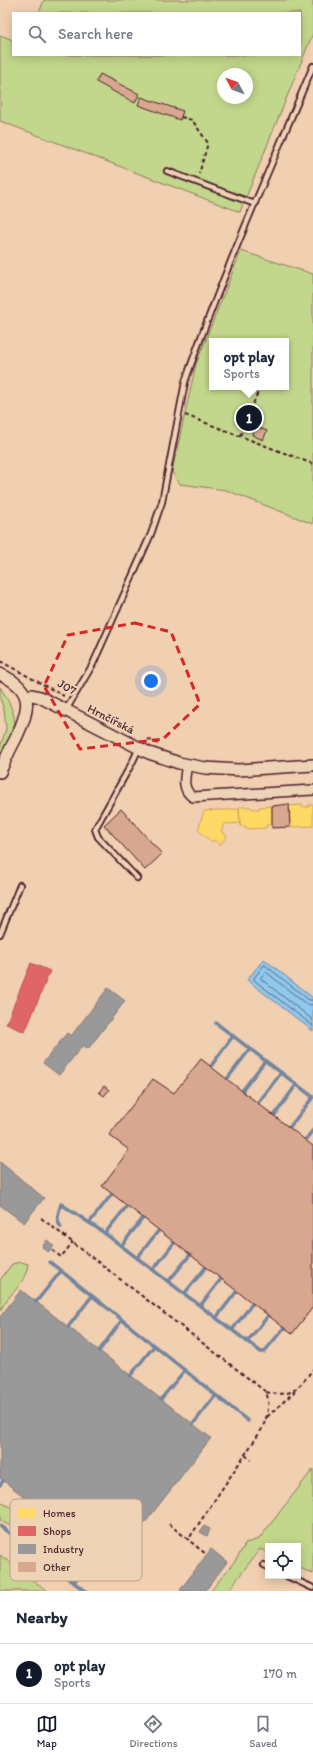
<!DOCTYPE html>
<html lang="en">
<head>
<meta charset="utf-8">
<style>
  :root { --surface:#fff; --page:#f6f6f7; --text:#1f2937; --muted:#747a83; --line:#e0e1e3; --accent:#111827 }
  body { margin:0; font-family:Itim,sans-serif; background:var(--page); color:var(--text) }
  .controls { position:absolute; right:12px; bottom:12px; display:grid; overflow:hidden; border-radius:0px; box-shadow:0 2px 10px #0003 }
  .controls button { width:36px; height:36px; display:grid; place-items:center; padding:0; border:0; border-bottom:1px solid var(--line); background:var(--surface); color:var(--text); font:20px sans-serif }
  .compass { position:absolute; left:217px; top:68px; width:36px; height:36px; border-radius:50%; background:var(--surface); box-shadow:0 2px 10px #0003; rotate:311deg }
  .you { position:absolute; left:151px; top:681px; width:14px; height:14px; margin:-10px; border:3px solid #fff; border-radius:50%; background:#1a73e8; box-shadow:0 0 0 6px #1a73e833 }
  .badge { display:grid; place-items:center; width:26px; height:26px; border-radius:50%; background:var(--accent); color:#fff; font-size:13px; font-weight:700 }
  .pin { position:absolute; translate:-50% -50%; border:2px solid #fff; box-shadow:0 1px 4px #0006 }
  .popup { position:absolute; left:209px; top:338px; width:80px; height:52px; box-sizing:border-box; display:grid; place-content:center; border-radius:0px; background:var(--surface); filter:drop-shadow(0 1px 3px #0005); font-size:13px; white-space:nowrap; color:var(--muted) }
  .popup b { font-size:15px; color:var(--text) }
  .popup::after { content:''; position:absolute; left:50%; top:100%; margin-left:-8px; border:8px solid transparent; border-top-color:var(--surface) }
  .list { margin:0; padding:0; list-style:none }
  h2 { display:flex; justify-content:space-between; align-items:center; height:52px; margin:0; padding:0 16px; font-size:17px }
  h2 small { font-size:13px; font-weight:400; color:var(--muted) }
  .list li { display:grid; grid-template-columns:26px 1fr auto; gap:12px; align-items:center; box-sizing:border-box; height:60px; padding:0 16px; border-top:1px solid var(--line) }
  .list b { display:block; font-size:15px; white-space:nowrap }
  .list p { margin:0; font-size:13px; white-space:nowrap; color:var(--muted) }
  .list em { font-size:13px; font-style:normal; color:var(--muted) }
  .icon { flex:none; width:22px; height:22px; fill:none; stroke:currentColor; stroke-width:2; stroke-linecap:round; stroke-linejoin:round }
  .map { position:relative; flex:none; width:313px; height:1591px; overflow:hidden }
  .search { position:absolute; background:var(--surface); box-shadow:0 2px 10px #0003; left:12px; right:12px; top:12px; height:44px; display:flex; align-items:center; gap:10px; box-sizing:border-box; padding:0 14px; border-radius:0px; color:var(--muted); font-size:15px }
  .sheet { height:112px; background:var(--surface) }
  nav { display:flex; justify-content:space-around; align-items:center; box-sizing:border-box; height:56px; border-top:1px solid var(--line); background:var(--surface); font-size:11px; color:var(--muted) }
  nav a { display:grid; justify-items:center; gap:2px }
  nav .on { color:var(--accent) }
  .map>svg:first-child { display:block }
  .green { fill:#c3d78c; stroke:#867b5c; fill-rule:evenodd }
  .water { fill:#8ec9ee; stroke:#7385a0 }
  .homes { fill:#ffd966; stroke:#c9a154 }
  .shops { fill:#e06666; stroke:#b35154 }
  .industry { fill:#999; stroke:#817478 }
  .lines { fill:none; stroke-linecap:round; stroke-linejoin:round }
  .shore { stroke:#656379; stroke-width:1 }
  .stream { stroke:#7385a0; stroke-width:3.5 }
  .building { fill:#d7a790; stroke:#4a1f2b }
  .service-casing { stroke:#4a1f2b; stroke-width:8 }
  .minor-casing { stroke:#4a1f2b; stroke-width:12 }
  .tertiary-casing { stroke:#4a1f2b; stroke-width:14 }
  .path { stroke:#4a1f2b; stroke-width:2; stroke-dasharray:4 3; stroke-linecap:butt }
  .service { stroke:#efd3b6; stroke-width:4.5 }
  .minor { stroke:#efd3b6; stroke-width:9 }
  .tertiary { stroke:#efd3b6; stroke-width:11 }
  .marked { fill:none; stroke:#d62828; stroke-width:3; stroke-dasharray:8 5; stroke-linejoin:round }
  .labels { text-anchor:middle; stroke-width:4; stroke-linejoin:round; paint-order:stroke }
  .street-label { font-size:12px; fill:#4a1f2b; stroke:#efd3b6 }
  .key { fill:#efd3b6; stroke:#be9d8c; stroke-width:1 }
  .key-label { font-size:11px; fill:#4a1f2b }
</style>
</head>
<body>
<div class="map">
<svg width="313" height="1591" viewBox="0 0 313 1591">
  <rect width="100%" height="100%" fill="#f1cfb1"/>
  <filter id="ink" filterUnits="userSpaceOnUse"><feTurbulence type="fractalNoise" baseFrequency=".025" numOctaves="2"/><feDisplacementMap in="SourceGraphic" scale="8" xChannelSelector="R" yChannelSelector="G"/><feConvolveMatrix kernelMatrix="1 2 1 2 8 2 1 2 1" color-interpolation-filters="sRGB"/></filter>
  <g filter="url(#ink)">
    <path class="green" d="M44 0H313V33L240 212 0 121V35L13 40V55H300V13H39ZM223 74H247V98H223Z
      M241 251 313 274V524L226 490 180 484 172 472 196 364ZM212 341H286V387H212Z
      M0 687C8 700 15 711 15 727L0 760V748L6 729 4 710 0 698Z
      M21 1262 28 1264C25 1287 9 1292 0 1311V1280L12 1264Z
      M313 1469V1574L298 1567V1546H268V1553L260 1549 228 1591H211L237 1558 246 1543 259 1539Z
      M0 1502 15 1509 17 1516 16 1523 10 1526 0 1520Z
      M0 1555 47 1591H0Z"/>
    <path class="water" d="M264 959 313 998V1031L247 980Z"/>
    <path class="homes" d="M302 805V807H309V805H313V826L290 827 289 806Z
      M272 806V825H266V828L246 829V826H240L239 807H251L252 809H259V807Z
      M239 809 240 823 224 824 221 831 227 836 220 845 214 840 212 842 198 830 204 811Z"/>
    <path class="shops" d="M31 963 50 971 25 1032 6 1024Z"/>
    <path class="industry" d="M108 988 125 1001 88 1049 83 1045 59 1075 43 1063 67 1033 71 1036Z
      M0 1162 44 1198 24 1223 0 1205Z
      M47 1240 54 1246 48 1252 42 1247Z
      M21 1290 211 1438 112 1565 0 1478V1317Z
      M204 1526 210 1529 207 1536 200 1532Z
      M211 1549 227 1562 205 1591H182L180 1590Z"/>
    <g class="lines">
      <path class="shore" d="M313 1000H309L265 965 263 966 254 978V980L313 1026
        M313 1005 306 1004 266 972 261 977V979L313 1020"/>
      <path class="stream" d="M216 1023 313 1097
        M211 1066 233 1036
        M227 1079 250 1049
        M242 1091 265 1061
        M258 1103 281 1073
        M274 1116 296 1085
        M289 1128 313 1097
        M305 1140 313 1130
        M89 1223 112 1194
        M61 1227C55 1220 59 1212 61 1204L103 1232 261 1352H264L284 1328
        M105 1233 127 1206
        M121 1246 143 1218
        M137 1258 159 1230
        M50 1262 248 1421
        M153 1270 174 1243
        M168 1282 190 1255
        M184 1294 206 1267
        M36 1302 61 1271
        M200 1306 221 1279
        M216 1318 237 1291
        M68 1327 92 1296
        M232 1330 252 1304
        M247 1342 268 1316
        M99 1351 122 1320
        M130 1376 154 1346
        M161 1399 185 1370
        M193 1424 216 1395
        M0 1485 3 1481
        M0 1526 85 1591
        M11 1534 34 1505
        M43 1558 65 1529
        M74 1582 96 1553"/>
    </g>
    <path class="building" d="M100 74 139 94 135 103 96 82Z
      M141 97 183 111 180 120 138 105Z
      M255 426 267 431 263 440 252 435Z
      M289 804 290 827 272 828V806Z
      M121 809 162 854 145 870 104 825Z
      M201 1059 313 1146V1307L292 1334 102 1186 129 1150 109 1135 153 1079 174 1093Z
      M104 1086 109 1090 104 1096 99 1092Z"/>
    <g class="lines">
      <defs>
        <path id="service" d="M167 171 255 204
          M66 710 93 664 151 534 162 502 185 382C222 275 269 171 313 66
          M137 878 98 837 95 829 132 763 139 748
          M0 934 20 885
          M264 1565 268 1567
          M287 1576 313 1588"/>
        <path id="minor" d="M187 765C185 777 181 789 193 797L313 790"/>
        <path id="tertiary" d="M0 674C35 690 30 708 16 738 10 749 5 760 0 772
          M25 696 32 695 40 697 149 753 179 763 205 768 239 770 313 765"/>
      </defs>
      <use href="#service" class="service-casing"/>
      <use href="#minor" class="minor-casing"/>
      <use href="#tertiary" class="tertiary-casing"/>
      <path class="path" d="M181 117 192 120 208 143 199 174
        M185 415 313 464
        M240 436 260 387
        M0 661 64 696
        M148 739 158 744
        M41 1218 266 1392C271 1405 267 1417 262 1429L188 1540
        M52 1250 61 1257 73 1242
        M266 1392C292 1398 298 1389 313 1369
        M267 1417 295 1391
        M245 1455 251 1460
        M169 1524 207 1555"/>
      <use href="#service" class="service"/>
      <use href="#minor" class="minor"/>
      <use href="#tertiary" class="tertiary"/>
    </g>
  </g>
  <path class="marked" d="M135 623 171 632 200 704 163 739 80 749 44 686 68 635Z"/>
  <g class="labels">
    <g class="street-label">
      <text transform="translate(67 687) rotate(29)" y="4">J07</text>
      <text transform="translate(111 719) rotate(27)" y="4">Hrnčířská</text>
    </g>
  </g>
  <rect x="10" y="1499" width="132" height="82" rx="6" class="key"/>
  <rect x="18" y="1508" width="18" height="10" fill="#ffd966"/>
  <rect x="18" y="1526" width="18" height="10" fill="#e06666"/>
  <rect x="18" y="1544" width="18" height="10" fill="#999"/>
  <rect x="18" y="1562" width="18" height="10" fill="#d7a790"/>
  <g class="key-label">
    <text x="43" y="1517">Homes</text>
    <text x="43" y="1535">Shops</text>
    <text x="43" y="1553">Industry</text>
    <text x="43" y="1571">Other</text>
  </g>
</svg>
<div class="controls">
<button><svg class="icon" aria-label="locate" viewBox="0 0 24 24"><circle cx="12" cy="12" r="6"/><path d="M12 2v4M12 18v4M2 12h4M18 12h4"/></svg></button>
</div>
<svg class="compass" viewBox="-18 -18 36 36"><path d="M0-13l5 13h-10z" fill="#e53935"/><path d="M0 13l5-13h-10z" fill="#747a83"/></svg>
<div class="you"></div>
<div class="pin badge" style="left:249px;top:418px">1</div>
<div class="popup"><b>opt play</b>Sports</div>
<div class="search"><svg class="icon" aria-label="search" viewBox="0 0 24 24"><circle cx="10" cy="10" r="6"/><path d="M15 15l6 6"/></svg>Search here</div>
</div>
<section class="sheet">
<h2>Nearby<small></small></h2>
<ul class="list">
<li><span class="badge">1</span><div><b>opt play</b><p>Sports</p></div><em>170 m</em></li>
</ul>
</section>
<nav>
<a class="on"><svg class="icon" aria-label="map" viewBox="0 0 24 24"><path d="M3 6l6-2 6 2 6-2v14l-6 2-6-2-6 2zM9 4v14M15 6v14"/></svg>Map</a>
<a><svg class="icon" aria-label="directions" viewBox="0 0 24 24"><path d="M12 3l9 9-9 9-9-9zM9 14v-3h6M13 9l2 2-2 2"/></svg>Directions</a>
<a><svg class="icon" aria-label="saved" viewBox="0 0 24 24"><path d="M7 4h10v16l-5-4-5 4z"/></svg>Saved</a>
</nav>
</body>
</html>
